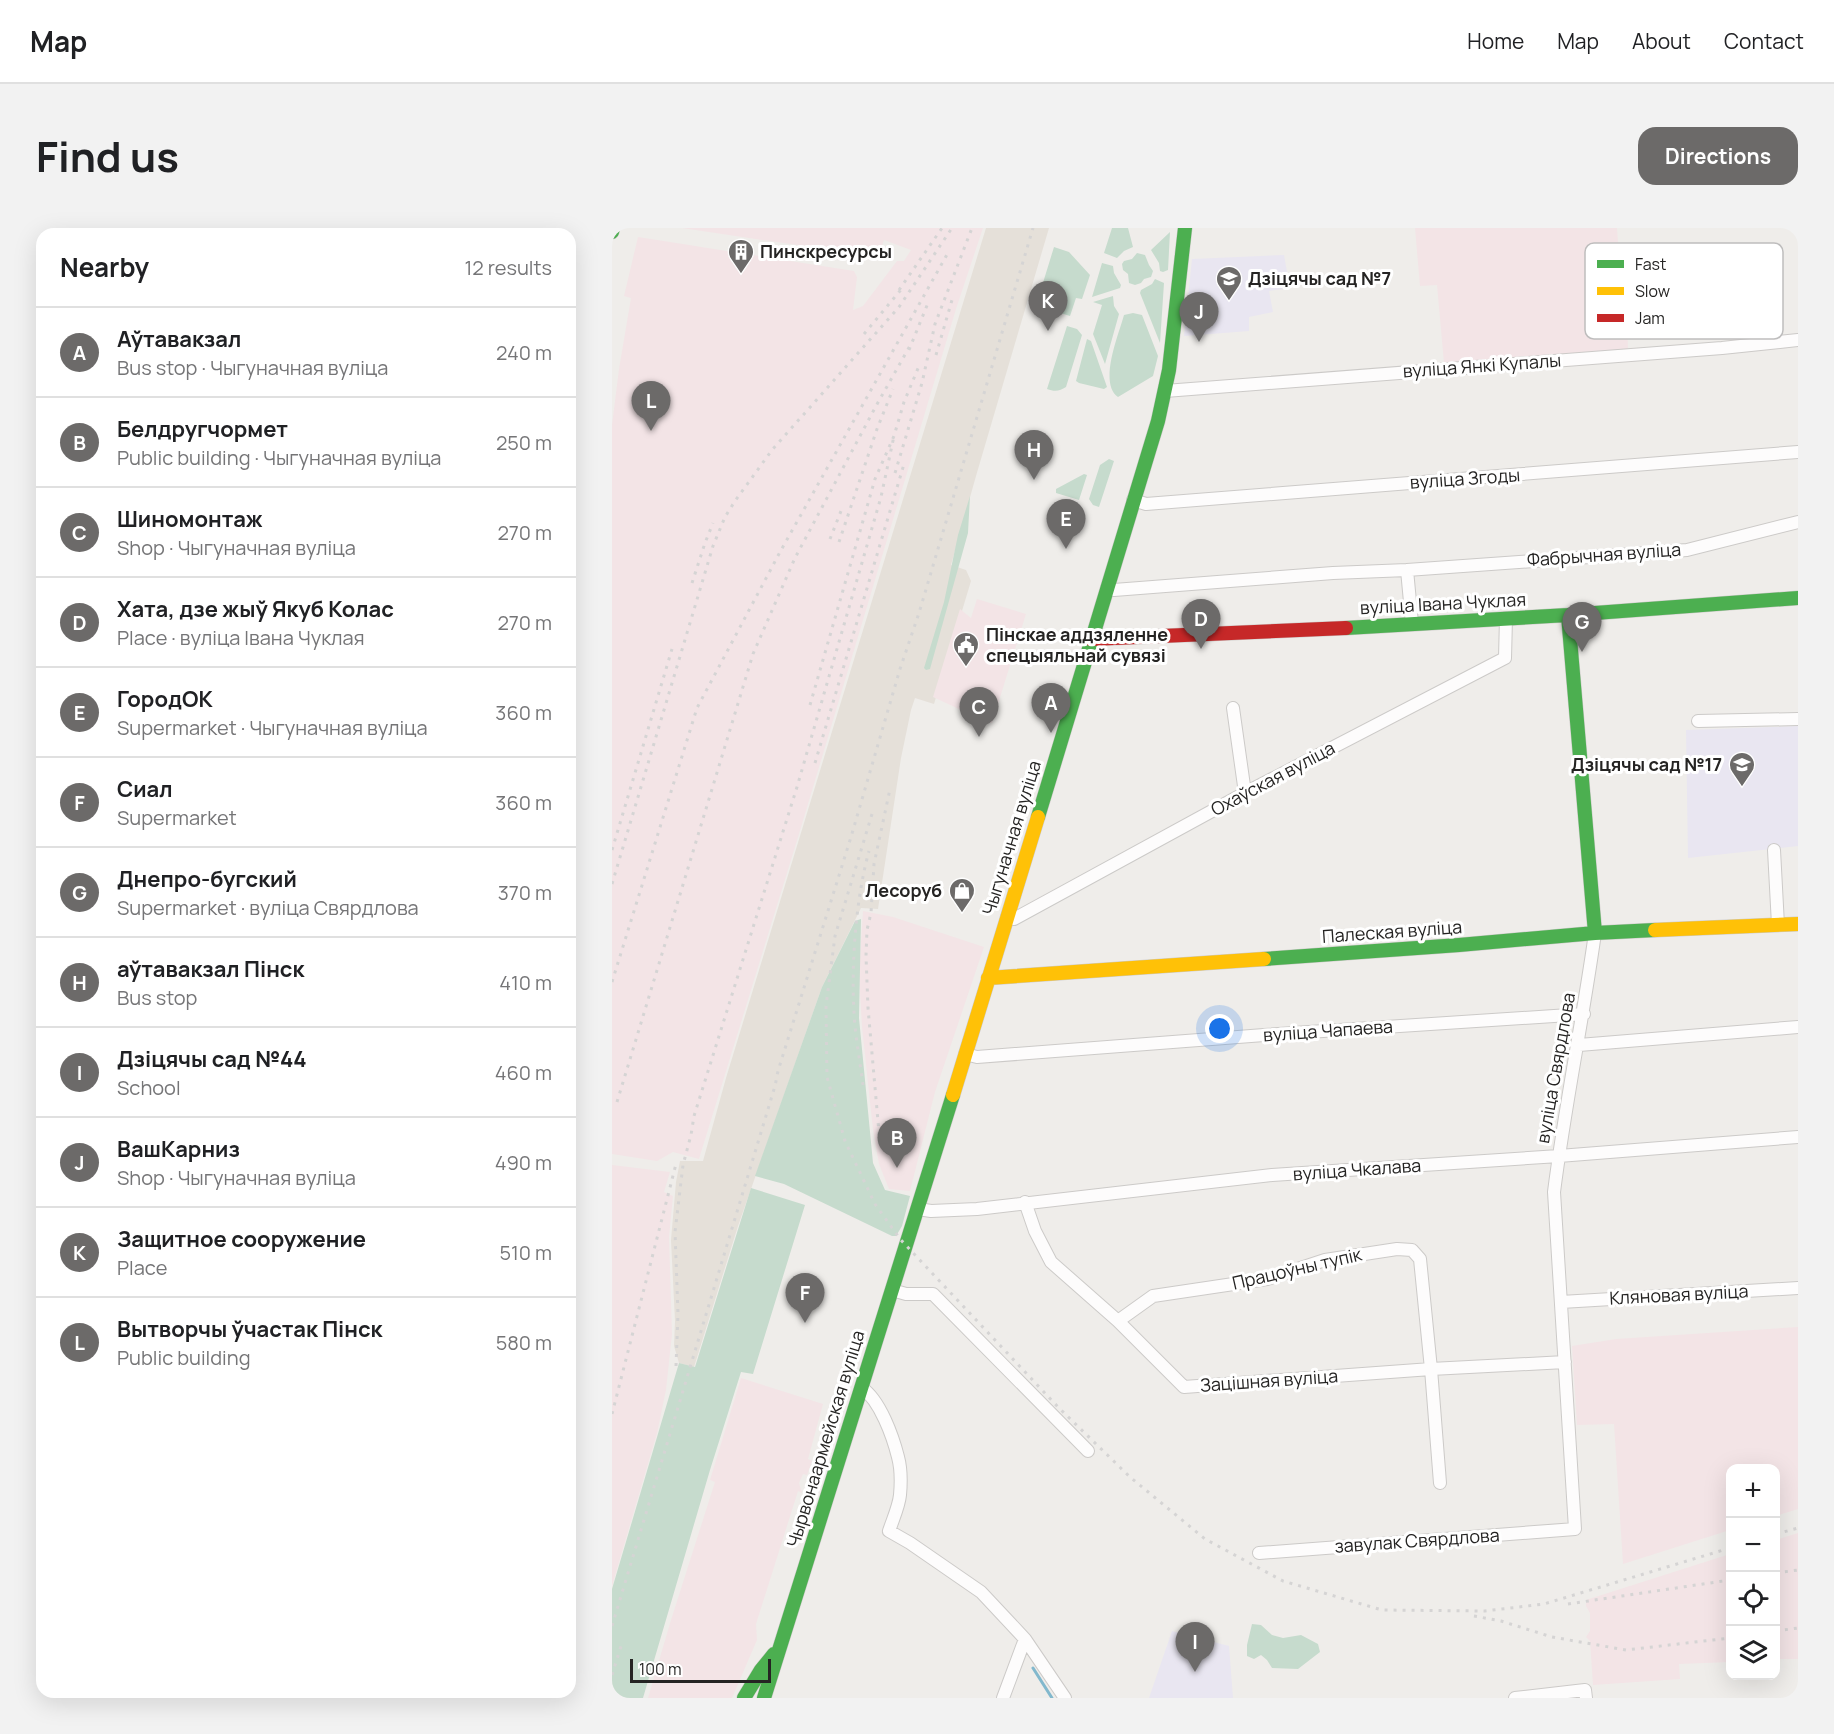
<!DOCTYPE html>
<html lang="en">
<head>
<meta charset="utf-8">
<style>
  :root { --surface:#fff; --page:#f2f2f2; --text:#202124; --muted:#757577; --line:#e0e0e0; --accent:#6c6a69 }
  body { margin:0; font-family:Manrope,sans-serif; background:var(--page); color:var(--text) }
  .controls { position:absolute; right:18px; bottom:18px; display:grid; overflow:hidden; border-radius:12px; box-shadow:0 6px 24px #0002 }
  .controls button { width:54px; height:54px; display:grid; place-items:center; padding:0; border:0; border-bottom:2px solid var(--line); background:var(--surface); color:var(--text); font:30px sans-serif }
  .scale { position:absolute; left:18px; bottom:15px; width:141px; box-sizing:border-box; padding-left:6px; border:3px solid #252423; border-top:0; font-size:16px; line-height:21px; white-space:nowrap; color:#252423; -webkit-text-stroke:4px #fff; paint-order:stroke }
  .you { position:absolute; left:608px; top:801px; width:21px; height:21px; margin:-15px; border:4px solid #fff; border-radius:50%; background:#1a73e8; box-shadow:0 0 0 9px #1a73e833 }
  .badge { display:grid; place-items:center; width:39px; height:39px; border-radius:50%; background:var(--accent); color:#fff; font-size:20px; font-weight:700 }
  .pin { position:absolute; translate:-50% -50px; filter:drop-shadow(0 2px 3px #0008) }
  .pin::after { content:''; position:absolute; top:32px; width:21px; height:18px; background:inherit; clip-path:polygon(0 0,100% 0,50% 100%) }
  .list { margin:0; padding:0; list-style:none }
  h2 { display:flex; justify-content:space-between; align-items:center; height:78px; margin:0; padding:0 24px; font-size:26px }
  h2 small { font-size:20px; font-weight:400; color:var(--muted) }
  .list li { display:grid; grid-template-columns:39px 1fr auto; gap:18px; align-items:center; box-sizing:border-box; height:90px; padding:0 24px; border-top:2px solid var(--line) }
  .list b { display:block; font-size:22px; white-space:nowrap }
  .list p { margin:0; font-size:20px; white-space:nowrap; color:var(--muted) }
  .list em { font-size:20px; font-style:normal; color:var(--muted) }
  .icon { flex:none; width:33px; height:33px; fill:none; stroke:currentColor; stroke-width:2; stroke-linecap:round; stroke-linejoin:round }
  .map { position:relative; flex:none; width:1186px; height:1470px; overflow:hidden; border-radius:18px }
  header { display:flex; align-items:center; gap:36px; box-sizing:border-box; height:84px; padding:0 30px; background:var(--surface); border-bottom:2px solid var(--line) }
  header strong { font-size:28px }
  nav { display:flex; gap:33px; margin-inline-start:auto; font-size:21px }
  .intro { display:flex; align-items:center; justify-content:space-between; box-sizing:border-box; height:144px; padding:0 36px }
  h1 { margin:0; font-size:42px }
  .button { padding:15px 27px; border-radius:18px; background:var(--accent); color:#fff; font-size:21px; font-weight:700 }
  main { display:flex; gap:36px; padding:0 36px }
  aside { flex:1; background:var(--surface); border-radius:18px; box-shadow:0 6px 24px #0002 }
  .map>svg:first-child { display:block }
  .built { fill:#e5e0d9 }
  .industrial { fill:#f3e4e6 }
  .education { fill:#e9e6f1 }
  .green { fill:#c6dbcd }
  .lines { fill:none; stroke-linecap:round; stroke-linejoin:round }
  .stream { stroke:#82b8cd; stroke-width:3 }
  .street-casing { stroke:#cccac8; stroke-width:14 }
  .fast-casing { stroke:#cccac8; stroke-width:15 }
  .slow-casing { stroke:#cccac8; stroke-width:15 }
  .jam-casing { stroke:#cccac8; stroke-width:15 }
  .street { stroke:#fdfcfc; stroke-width:12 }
  .fast { stroke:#4caf50; stroke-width:14 }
  .slow { stroke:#ffc107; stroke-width:14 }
  .jam { stroke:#c62828; stroke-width:14 }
  .rail { stroke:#d5d4d4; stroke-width:3; stroke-dasharray:3 6; stroke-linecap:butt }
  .labels { text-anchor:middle; stroke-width:6; stroke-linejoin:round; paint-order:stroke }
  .poi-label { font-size:18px; font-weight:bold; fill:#252423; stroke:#fff; text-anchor:start }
  .street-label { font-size:18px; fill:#252423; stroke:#fff }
  .key { fill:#fff; stroke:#bebdbd; stroke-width:1.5 }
  .key-label { font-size:16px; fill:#252423 }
</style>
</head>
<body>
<header>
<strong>Map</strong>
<nav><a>Home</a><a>Map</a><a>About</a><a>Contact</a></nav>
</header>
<div class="intro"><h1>Find us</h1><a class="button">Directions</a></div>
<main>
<aside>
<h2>Nearby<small>12 results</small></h2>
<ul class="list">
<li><span class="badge">A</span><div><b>Аўтавакзал</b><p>Bus stop · Чыгуначная вуліца</p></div><em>240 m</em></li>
<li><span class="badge">B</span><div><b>Белдругчормет</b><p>Public building · Чыгуначная вуліца</p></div><em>250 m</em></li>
<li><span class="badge">C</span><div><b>Шиномонтаж</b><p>Shop · Чыгуначная вуліца</p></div><em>270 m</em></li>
<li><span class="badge">D</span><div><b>Хата, дзе жыў Якуб Колас</b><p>Place · вуліца Івана Чуклая</p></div><em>270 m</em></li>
<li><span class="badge">E</span><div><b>ГородОК</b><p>Supermarket · Чыгуначная вуліца</p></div><em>360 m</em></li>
<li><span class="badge">F</span><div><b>Сиал</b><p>Supermarket</p></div><em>360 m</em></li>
<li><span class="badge">G</span><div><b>Днепро-бугский</b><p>Supermarket · вуліца Свярдлова</p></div><em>370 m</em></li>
<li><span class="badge">H</span><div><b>аўтавакзал Пінск</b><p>Bus stop</p></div><em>410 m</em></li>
<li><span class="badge">I</span><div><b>Дзіцячы сад №44</b><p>School</p></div><em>460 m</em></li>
<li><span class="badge">J</span><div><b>ВашКарниз</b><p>Shop · Чыгуначная вуліца</p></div><em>490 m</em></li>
<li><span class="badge">K</span><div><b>Защитное сооружение</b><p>Place</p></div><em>510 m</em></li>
<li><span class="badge">L</span><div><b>Вытворчы ўчастак Пінск</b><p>Public building</p></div><em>580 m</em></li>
</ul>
</aside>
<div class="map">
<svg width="1186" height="1470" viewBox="0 0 1186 1470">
  <rect width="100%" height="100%" fill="#efedea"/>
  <path class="built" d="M374 0H437L364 248 339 337 354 342 359 353 322 476 303 470 299 482 289 530 266 681 249 680 210 759 126 998 82 1139 67 1135 62 1118 63 1093 59 1012 64 954 68 933H91L114 850Z"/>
  <path class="industrial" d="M70 0H371L344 81 190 596 87 931 61 924 45 933 0 926V197L7 141 19 70 12 68 26 9 242 43 245 49 241 82 251 78 285 33H292L299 22 272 12 266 29Z
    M803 0H1005L1011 85H1015L1016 122 832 135 825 57 808 58Z
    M365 371 414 386 380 495 364 490V489L321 469 348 381 359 390Z
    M251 683 281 689 372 719 323 864 298 963 277 961 267 936 261 902 250 799 247 746Z
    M0 937 58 944 52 964 61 968 57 1009 60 1106 54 1162 45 1205 0 1358Z
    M1186 1099V1281L1164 1288V1240H1118V1302L1011 1336 1002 1196 965 1197 960 1118 1004 1111Z
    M129 1150 211 1176 196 1231 200 1233 195 1247 191 1246 187 1255 190 1265 186 1263 144 1396 145 1412 120 1470H36L59 1392 103 1254 98 1252Z
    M1186 1305V1431H1164V1312Z
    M1118 1326V1434L1067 1436 1068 1451 981 1457 978 1413 974 1409 978 1403V1385L974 1378V1372Z"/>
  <path class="education" d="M672 27 678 60 657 63 661 84 637 89V103L572 108 580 31Z
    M1186 498V618L1076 630 1074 502Z
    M560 1403 617 1418 621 1470H537Z"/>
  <path class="green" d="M500 0H516L521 19 512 23 505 30 492 25Z
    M558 4 556 42 551 44 548 43 547 35 539 22Z
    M442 19 457 24 478 47 470 71 464 70 458 88 432 80 429 86 422 84Z
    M525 25 533 27 537 37 541 43 539 49 532 51 529 55 523 57 517 55 516 46 511 42 510 36 512 33 520 31Z
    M490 35 501 38 502 45 509 57 508 60 480 69Z
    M543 51 552 55 548 115 528 65 529 62 540 56Z
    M501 68 502 78 507 86 493 136 481 106 490 77 481 74Z
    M521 85 530 87 546 128 541 148 506 169C486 155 507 106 512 87Z
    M455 98 465 101 470 107 454 159C448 163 443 164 435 161Z
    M475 111 479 113 495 159 492 161 467 155 464 153Z
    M497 231 502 233 487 279 481 277 477 271 488 237Z
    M472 246 475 247 467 272 444 265V261Z
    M358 268 356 305 318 441 314 442 312 440 332 374 346 307Z
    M249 691 247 790 261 935 273 962 298 968 290 998 284 1008H280L172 956 143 948 210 759 243 693Z
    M139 960 193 977 141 1146 129 1144 98 1242 31 1470H0V1361L67 1135 83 1139Z
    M640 1396 649 1397 660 1407 671 1410 689 1407 706 1416 708 1424 686 1441 660 1440 655 1432 649 1427 642 1431 635 1428V1417Z"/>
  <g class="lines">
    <path class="stream" d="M421 1440 440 1470"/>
    <defs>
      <path id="street" d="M553 163 1110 120 1186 112
        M521 272 534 276 1186 224
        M795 342 800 395
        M495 360 502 362 721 345 795 342 1075 322 1186 294
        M621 480 633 565
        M1086 493 1186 491
        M1162 622 1166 697
        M395 689 402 691 633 565 893 430 894 390
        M967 817 1186 799
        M353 826 365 829 652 807 972 786
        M413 974 423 1003 439 1034 506 1093 572 1159 819 1141 953 1134
        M306 981 319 983 365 981 660 947 947 928 1186 909
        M280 1062 294 1066H321L476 1223
        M949 1074 1186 1060
        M506 1093 541 1068 655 1051 713 1032 785 1021 800 1022 808 1031 819 1141 828 1255
        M250 1160C268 1172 281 1209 286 1229 289 1240 289 1256 288 1267 287 1278 281 1291 277 1303L298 1315 369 1364 413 1411 453 1470
        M647 1325 963 1301 942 964C953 877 971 791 983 705
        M391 1470 413 1411
        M903 1470 973 1462 974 1470"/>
      <path id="fast" d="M0 4 1 0
        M956 387 983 705
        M734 400 956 387 1186 370
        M426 589 546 193 557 142 573 0
        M652 731 847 717 983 705 1043 702
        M132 1470 149 1442 162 1426
        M152 1470 341 867"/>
      <path id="slow" d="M1043 702 1186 696
        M376 750 652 731
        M341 867 426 589"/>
      <path id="jam" d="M479 411 734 400"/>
    </defs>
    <use href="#street" class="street-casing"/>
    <use href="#fast" class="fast-casing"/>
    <use href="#slow" class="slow-casing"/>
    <use href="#jam" class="jam-casing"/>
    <use href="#street" class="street"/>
    <use href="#fast" class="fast"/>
    <use href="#slow" class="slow"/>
    <use href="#jam" class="jam"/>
    <path class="rail" d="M287 62 330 0
      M252 106 292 58
      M297 122 316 75
      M324 127 340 72
      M283 245 310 155 323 96 360 0
      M218 311 229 283
      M227 314 265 201 281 161
      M80 355 93 315 101 295
      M198 477 263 251 282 208 292 174 307 138
      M203 535 292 236
      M260 586 223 708 214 778 215 849 233 913 263 976 288 1011 446 1179 518 1249 593 1311 671 1353 770 1382 873 1383 932 1376 1118 1320
      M0 622 60 421
      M0 656 101 318 113 289 123 273 160 222 287 79 340 0
      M0 754 85 480 168 324 337 23
      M251 857C248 833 243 808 242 784 239 735 244 670 257 623
      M5 874 141 426 183 330 264 178 299 116
      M268 916 256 780 254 728 255 702 259 685 262 636 278 561
      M64 1138 66 1086 63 1004 71 937 79 907 82 888 185 559 269 269 282 208
      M0 1186 64 936
      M1164 1306 1186 1300
      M1164 1345 1186 1342
      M956 1376 1118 1352
      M862 1388 889 1393 940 1409 1014 1422 1118 1410
      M0 1398 163 858 166 843 239 609 288 441 307 385 421 0
      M1164 1403 1186 1400
      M0 1447 10 1415"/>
  </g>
  <defs>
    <symbol id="building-pin" viewBox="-11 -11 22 30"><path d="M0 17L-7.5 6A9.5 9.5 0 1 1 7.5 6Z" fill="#6c6a69" stroke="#fff"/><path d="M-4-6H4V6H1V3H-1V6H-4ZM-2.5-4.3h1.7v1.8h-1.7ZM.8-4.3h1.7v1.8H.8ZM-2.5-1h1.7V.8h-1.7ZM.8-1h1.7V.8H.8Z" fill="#fff"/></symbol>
    <symbol id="school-pin" viewBox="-11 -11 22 30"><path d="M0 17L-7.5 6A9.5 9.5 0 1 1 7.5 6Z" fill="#6c6a69" stroke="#fff"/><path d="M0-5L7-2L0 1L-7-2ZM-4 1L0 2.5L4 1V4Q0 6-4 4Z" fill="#fff"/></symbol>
    <symbol id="civic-pin" viewBox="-11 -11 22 30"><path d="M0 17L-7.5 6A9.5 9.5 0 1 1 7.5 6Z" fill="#6c6a69" stroke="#fff"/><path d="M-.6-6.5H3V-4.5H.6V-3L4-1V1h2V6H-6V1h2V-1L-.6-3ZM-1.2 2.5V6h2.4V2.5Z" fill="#fff"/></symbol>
    <symbol id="shop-pin" viewBox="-11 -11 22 30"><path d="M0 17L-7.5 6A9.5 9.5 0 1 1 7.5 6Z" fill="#6c6a69" stroke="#fff"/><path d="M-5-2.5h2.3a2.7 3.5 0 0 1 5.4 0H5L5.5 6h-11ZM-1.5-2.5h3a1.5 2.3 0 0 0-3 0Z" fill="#fff"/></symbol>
  </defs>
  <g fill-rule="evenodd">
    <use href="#building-pin" x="114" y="9" width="30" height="40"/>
    <use href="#school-pin" x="602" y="36" width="30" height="40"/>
    <use href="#civic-pin" x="339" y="402" width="30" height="40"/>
    <use href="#school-pin" x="1115" y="522" width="30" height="40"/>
    <use href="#shop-pin" x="335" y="648" width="30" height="40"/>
  </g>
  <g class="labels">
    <g class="poi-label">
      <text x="148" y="30">Пинскресурсы</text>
      <text x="636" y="57">Дзіцячы сад №7</text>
      <text x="374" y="413">Пінскае аддзяленне<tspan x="374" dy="21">спецыяльнай сувязі</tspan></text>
      <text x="1110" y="543" text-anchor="end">Дзіцячы сад №17</text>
      <text x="330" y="669" text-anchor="end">Лесоруб</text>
    </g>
    <g class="street-label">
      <text transform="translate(870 138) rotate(-4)" y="6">вуліца Янкі Купалы</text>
      <text transform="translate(853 251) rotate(-4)" y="6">вуліца Згоды</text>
      <text transform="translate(992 327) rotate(-4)" y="6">Фабрычная вуліца</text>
      <text transform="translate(831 376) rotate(-3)" y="6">вуліца Івана Чуклая</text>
      <text transform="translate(661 551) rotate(-28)" y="6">Охаўская вуліца</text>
      <text transform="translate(400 610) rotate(-73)" y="6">Чыгуначная вуліца</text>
      <text transform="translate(780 704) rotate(-4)" y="6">Палеская вуліца</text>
      <text transform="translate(716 803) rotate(-4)" y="6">вуліца Чапаева</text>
      <text transform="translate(944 840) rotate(-80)" y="6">вуліца Свярдлова</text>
      <text transform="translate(745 942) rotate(-4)" y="6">вуліца Чкалава</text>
      <text transform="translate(685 1041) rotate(-13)" y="6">Працоўны тупік</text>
      <text transform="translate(1067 1067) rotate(-3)" y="6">Кляновая вуліца</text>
      <text transform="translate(657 1153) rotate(-4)" y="6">Зацішная вуліца</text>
      <text transform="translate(214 1211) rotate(-73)" y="6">Чырвонаармейская вуліца</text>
      <text transform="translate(805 1313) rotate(-4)" y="6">завулак Свярдлова</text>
    </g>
  </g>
  <rect x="973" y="15" width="198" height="96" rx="9" class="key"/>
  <rect x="985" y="32" width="27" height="8" fill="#4caf50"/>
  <rect x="985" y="59" width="27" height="8" fill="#ffc107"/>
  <rect x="985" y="86" width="27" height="8" fill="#c62828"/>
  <g class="key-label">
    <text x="1023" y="42">Fast</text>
    <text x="1023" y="69">Slow</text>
    <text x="1023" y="96">Jam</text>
  </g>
</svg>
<div class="controls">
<button>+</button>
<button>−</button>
<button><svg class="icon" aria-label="locate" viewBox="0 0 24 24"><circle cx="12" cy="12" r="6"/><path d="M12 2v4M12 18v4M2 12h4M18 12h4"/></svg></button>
<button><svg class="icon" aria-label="layers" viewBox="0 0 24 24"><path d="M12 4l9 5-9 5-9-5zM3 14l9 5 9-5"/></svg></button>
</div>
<div class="scale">100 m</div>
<div class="you"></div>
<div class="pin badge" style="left:439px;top:505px">A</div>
<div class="pin badge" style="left:285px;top:940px">B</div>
<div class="pin badge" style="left:367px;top:509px">C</div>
<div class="pin badge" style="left:589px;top:421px">D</div>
<div class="pin badge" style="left:454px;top:321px">E</div>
<div class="pin badge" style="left:193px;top:1095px">F</div>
<div class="pin badge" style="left:970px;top:424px">G</div>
<div class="pin badge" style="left:422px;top:252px">H</div>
<div class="pin badge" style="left:583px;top:1444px">I</div>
<div class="pin badge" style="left:587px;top:114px">J</div>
<div class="pin badge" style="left:436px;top:103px">K</div>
<div class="pin badge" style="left:39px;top:203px">L</div>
</div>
</main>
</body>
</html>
